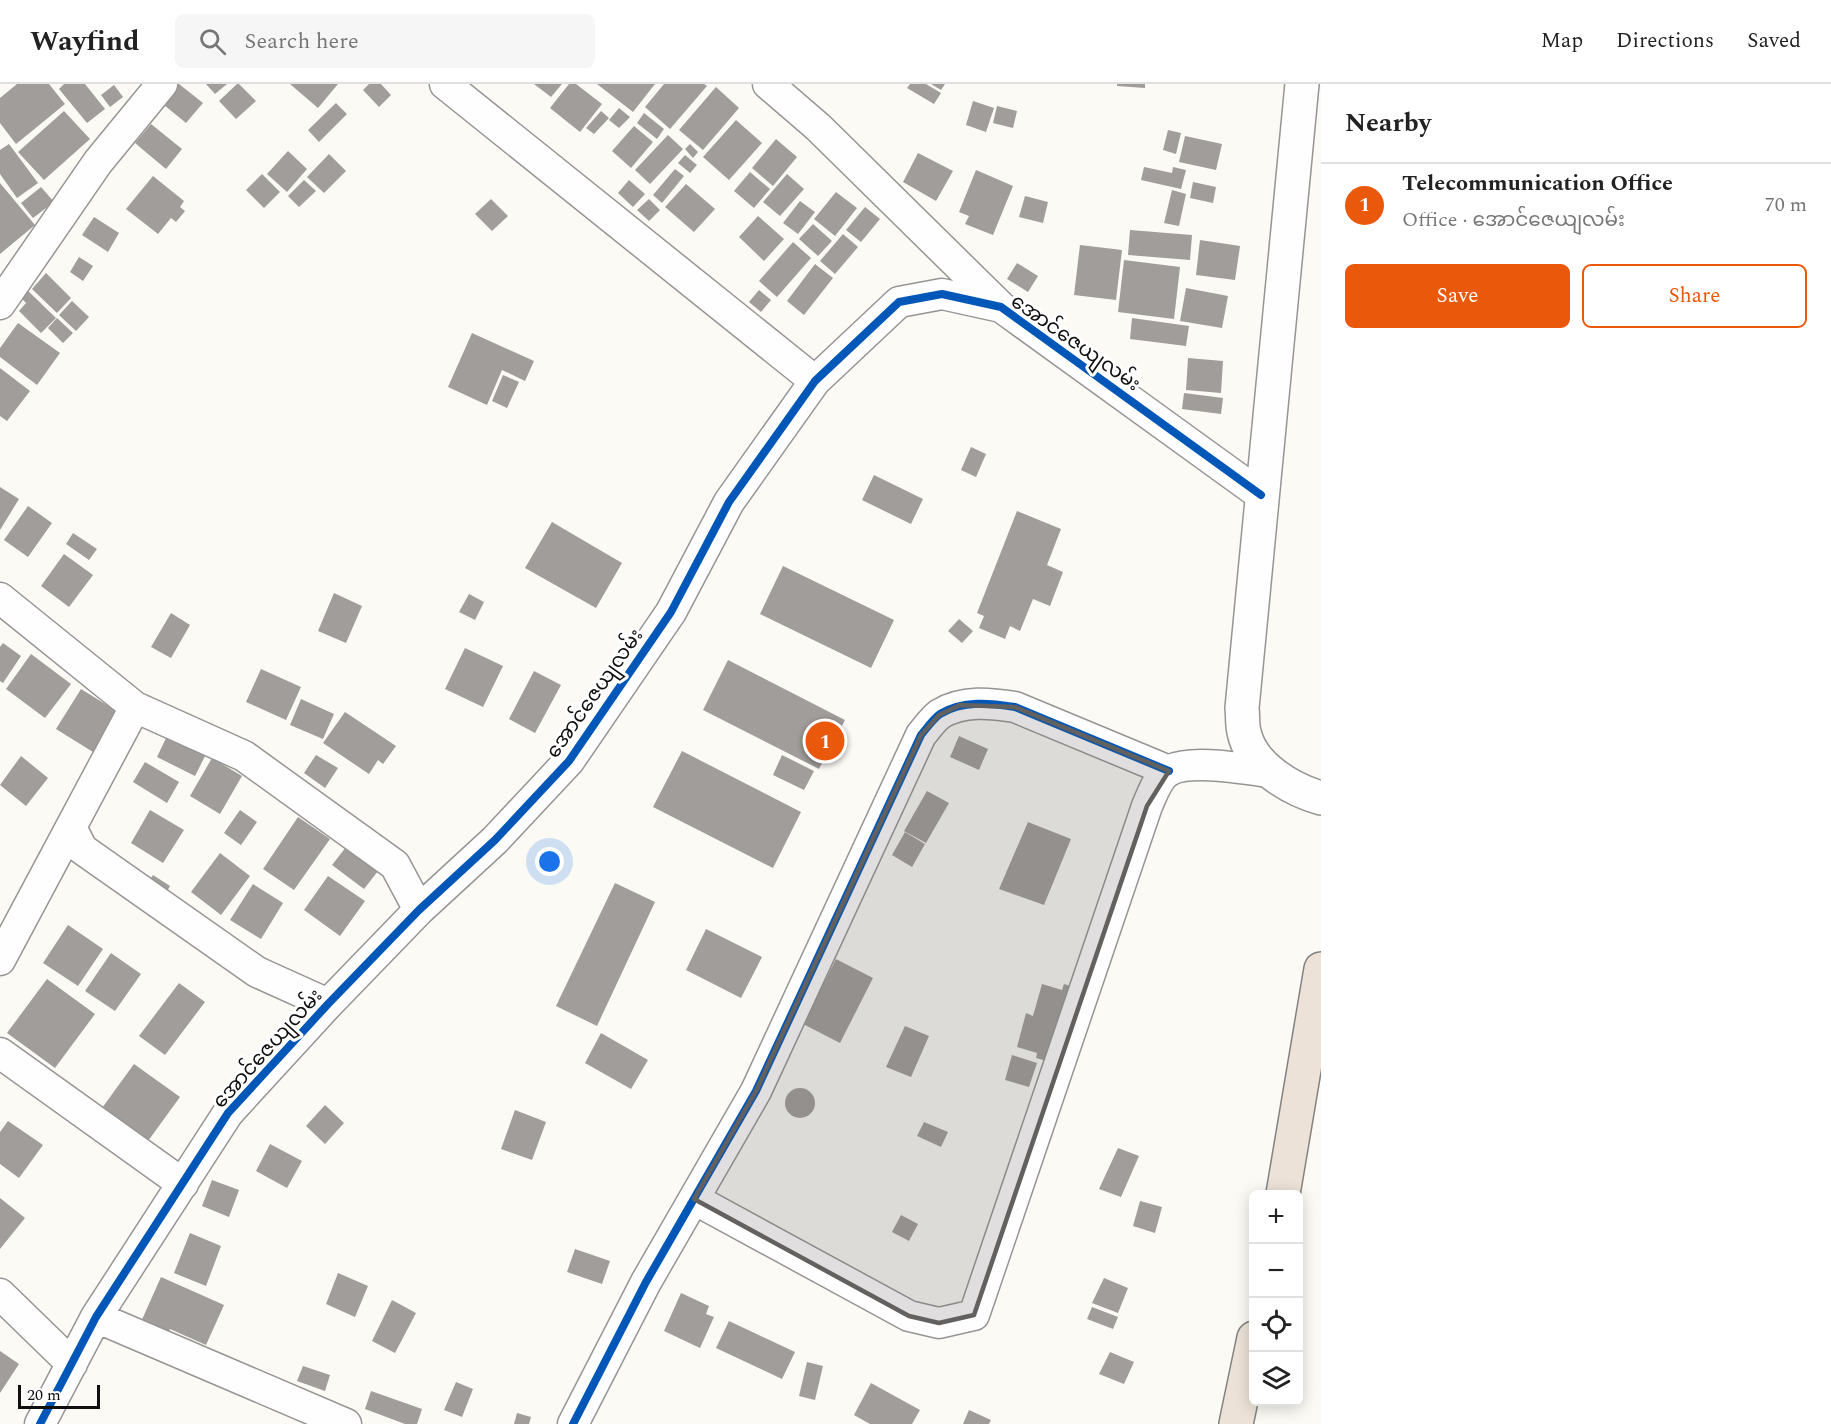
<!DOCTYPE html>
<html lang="en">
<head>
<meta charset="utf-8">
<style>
  :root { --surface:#fff; --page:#f6f6f6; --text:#222; --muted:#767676; --line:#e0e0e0; --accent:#ea580c }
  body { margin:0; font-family:Spectral,"Noto Sans Myanmar",serif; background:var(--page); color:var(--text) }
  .controls { position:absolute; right:18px; bottom:18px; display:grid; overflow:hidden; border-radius:9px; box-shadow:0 3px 15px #0003 }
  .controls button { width:54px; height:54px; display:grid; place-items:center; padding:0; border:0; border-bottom:2px solid var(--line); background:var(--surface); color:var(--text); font:30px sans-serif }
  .scale { position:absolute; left:18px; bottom:15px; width:82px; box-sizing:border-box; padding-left:6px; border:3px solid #0f0f0f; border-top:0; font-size:16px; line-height:21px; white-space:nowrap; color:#0f0f0f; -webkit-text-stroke:4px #fff; paint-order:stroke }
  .you { position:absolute; left:550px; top:778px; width:21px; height:21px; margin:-15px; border:4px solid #fff; border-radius:50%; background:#1a73e8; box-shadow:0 0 0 9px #1a73e833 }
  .badge { display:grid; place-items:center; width:39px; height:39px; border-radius:50%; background:var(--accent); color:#fff; font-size:20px; font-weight:700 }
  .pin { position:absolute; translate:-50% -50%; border:3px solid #fff; box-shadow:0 2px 6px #0006 }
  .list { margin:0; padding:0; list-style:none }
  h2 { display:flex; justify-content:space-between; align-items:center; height:78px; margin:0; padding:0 24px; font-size:26px }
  h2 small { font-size:20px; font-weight:400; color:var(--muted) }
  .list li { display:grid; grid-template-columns:39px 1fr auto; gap:18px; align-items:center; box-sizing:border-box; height:84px; padding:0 24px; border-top:2px solid var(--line) }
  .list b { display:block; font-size:22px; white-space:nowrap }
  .list p { margin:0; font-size:20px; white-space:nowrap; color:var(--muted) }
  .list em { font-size:20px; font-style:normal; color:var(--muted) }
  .actions { display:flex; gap:12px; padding:18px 24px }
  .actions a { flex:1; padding:14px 0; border:2px solid var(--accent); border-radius:9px; text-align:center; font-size:21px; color:var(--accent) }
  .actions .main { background:var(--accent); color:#fff }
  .icon { flex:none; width:33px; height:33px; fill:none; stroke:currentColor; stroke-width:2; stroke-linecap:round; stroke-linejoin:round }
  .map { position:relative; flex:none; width:1321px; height:1340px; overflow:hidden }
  header { display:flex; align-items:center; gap:36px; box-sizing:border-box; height:84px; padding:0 30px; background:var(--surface); border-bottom:2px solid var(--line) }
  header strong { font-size:28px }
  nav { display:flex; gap:33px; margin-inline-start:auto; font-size:21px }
  .search { width:420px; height:54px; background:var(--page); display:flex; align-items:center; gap:15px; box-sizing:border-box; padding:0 21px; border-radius:9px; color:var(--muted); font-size:22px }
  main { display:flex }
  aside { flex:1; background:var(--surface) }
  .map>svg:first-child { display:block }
  .building { fill:#a09d9a }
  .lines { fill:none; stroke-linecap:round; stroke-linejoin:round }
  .minor-casing { stroke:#969593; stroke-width:33 }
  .tertiary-casing { stroke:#969593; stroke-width:36 }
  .trunk-casing { stroke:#838280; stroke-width:36 }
  .minor { stroke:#fffefe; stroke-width:30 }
  .tertiary { stroke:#fffefe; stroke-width:33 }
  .trunk { stroke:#ece2d8; stroke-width:33 }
  .cycleway-casing { stroke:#fff; stroke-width:11 }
  .cycleway { stroke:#0057b8; stroke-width:8 }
  .marked { fill:#626160; fill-opacity:0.2; stroke:#626160; stroke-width:4.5; stroke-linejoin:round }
  .labels { text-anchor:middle; stroke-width:6; stroke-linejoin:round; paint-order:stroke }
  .street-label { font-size:20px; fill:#0f0f0f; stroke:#fff }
</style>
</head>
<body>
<header>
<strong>Wayfind</strong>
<div class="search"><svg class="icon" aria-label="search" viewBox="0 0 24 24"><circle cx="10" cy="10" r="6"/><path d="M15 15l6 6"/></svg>Search here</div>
<nav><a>Map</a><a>Directions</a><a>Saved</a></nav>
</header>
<main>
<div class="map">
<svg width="1321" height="1340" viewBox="0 0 1321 1340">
  <rect width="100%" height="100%" fill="#fcfaf5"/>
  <path class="building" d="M17 0H49L65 20 16 60 0 39V14Z
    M64 0H85L105 25 87 39 59 5Z
    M171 0H179L203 19 186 39 158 16Z
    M206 0H227L215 10Z
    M237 0H239L256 17 236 35 219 17Z
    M290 0H338L318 24Z
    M369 0H381L391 11 379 23 363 6Z
    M534 0H562L551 13Z
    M569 0H576L602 20 580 48 550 24Z
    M597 0H655L633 28Z
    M664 0H704L707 2 670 45 645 23Z
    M910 0H926L941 9 934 20 907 4Z
    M931 0H945L941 6Z
    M1117 0H1145V4L1117 2Z
    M114 1 123 13 110 23 101 11Z
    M716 3 739 24 703 66 679 46Z
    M973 17 994 24 986 48 966 41Z
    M336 19 347 30 319 58 308 46Z
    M997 22 1017 27 1013 44 993 39Z
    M619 24 630 33 619 44 609 36Z
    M64 27 90 55 44 96 18 68Z
    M601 27 609 34 594 50 586 44Z
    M644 29 664 45 657 55 637 39Z
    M736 36 762 59 729 96 703 73Z
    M151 40 182 65 166 85 135 59Z
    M634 42 653 58 631 84 612 67Z
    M1168 46 1181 49 1176 70 1163 66Z
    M668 51 683 65 650 100 635 86Z
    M1185 52 1222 60 1216 86 1179 78Z
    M776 55 797 73 773 102 752 84Z
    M9 60 38 99 17 114 0 90V66Z
    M690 60 698 68 693 74 685 65Z
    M288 67 307 85 287 108 267 90Z
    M918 69 953 87 936 117 903 98Z
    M329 70 346 87 324 109 307 93Z
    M685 71 697 81 690 89 678 79Z
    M1144 83 1172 89 1173 83 1186 86 1181 105 1141 96Z
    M675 85 684 92 662 119 653 111Z
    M976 86 1013 102 993 151 965 140 969 132 959 128Z
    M750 88 770 105 754 124 734 107Z
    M262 90 280 108 264 124 246 106Z
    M787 90 804 105 780 132 763 118Z
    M153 92 184 117 180 123 185 127 176 138 171 134 158 150 126 125Z
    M304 96 316 107 299 123 288 112Z
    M629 96 645 110 633 123 618 109Z
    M1193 98 1216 103 1213 119 1190 114Z
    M0 99 35 141 0 170Z
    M686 100 715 125 694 148 665 123Z
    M41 103 54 118 33 134 21 119Z
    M1172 106 1186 110 1179 142 1164 139Z
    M836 108 857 124 835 152 814 135Z
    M1025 112 1048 118 1043 139 1019 133Z
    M491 115 508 132 492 147 475 130Z
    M649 115 660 126 649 137 637 126Z
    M800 117 815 128 798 150 783 139Z
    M865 123 880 135 861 158 846 146Z
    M758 132 784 155 764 177 739 153Z
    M94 133 119 149 108 168 82 151Z
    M813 140 832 157 818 172 799 155Z
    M1130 146 1192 151 1190 176 1128 171Z
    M843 150 858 163 835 190 820 177Z
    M1200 156 1240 162 1235 196 1196 191Z
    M793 158 811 174 777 213 759 197Z
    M1080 161 1122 166 1116 216 1074 211Z
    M79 173 93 182 83 197 70 188Z
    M1124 176 1180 183 1174 235 1118 228Z
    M1017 179 1038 192 1028 208 1007 195Z
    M815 180 833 194 804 231 787 217Z
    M46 189 71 214 57 229 32 205Z
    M25 204 56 234 41 249 19 227 26 219 18 211Z
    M1186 204 1228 212 1222 244 1180 237Z
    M759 206 771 216 761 228 749 218Z
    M72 217 89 233 76 247 59 231Z
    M57 234 73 249 63 259 48 244Z
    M1132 234 1189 242 1186 262 1130 255Z
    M18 239 60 269 37 301 0 273V264Z
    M472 249 534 277 525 297 502 286 487 321 448 303Z
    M1188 274 1223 277 1221 309 1186 306Z
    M0 284 30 307 7 337 0 332Z
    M503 291 519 298 507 324 492 317Z
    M1184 309 1223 314 1221 330 1182 325Z
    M971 363 986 370 976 393 961 386Z
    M874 391 923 415 911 440 862 416Z
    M0 403 19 415 0 446Z
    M28 422 52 439 28 473 4 456Z
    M1017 427 1061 445 1047 481 1063 488 1050 522 1033 515 1020 547 1010 542 1005 555 979 544 984 532 977 529Z
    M552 438 622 479 596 524 525 484Z
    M73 449 97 465 89 476 66 460Z
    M64 470 93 491 69 523 41 502Z
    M783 482 894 536 871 584 760 530Z
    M334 509 362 522 346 559 318 547Z
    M469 510 484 518 475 536 459 528Z
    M171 529 190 541 171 574 151 563Z
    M959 535 973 547 962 559 948 547Z
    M3 559 21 572 3 599 0 597V563Z
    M465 564 503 582 483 623 445 605Z
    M31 570 71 600 45 634 6 605Z
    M728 576 845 636 819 685 703 626Z
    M261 585 301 603 286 636 246 618Z
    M534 587 561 601 535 649 509 635Z
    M81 605 118 628 93 668 56 645Z
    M301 615 334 630 323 655 290 641Z
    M345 628 396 662 383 680 378 676 369 690 323 659Z
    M167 652 206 670 195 692 157 673Z
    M959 652 988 665 979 686 950 673Z
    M682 667 801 728 773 784 653 723Z
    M316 671 338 684 325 704 304 689Z
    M782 671 814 687 804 706 773 691Z
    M21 672 48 694 26 722 0 701Z
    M212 674 242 692 220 730 190 712Z
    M145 678 179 698 167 719 133 698Z
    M927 707 949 719 926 759 904 747Z
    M150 726 184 746 163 779 131 759Z
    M240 726 257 738 241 761 224 749Z
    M298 733 330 755 294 806 263 785Z
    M1028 738 1071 755 1044 821 999 805Z
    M905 748 925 760 912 783 892 771Z
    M350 758 382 782 364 805 332 781Z
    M220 769 250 792 221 831 191 808Z
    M153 791 170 802 162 816 144 804Z
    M328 792 365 817 340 852 304 826Z
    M615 799 655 818 597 942 556 922Z
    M253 800 283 819 261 855 230 836Z
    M68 841 103 865 78 902 43 879Z
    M706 845 762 873 741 914 686 886Z
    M111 869 141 890 115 927 85 907Z
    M836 875 873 894 840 959 803 940Z
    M47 895 95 930 55 984 7 949Z
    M179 899 205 918 165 971 139 952Z
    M1042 900 1062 906 1064 900 1080 905 1054 979 1036 974 1037 969 1017 963 1026 929 1033 932Z
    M905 942 929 952 911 993 886 983Z
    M601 949 648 976 631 1005 585 979Z
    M1012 971 1037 979 1029 1003 1005 996Z
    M134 980 180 1013 148 1057 102 1024Z
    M785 1019a15 15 0 1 1 30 0a15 15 0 1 1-30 0Z
    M325 1021 344 1039 325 1060 306 1042Z
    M515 1026 546 1038 532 1076 501 1065Z
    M8 1037 43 1061 19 1094 0 1080V1048Z
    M924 1038 948 1048 941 1063 917 1052Z
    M270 1060 302 1077 287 1104 256 1087Z
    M1118 1064 1139 1072 1121 1113 1099 1105Z
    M212 1096 239 1106 229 1133 202 1122Z
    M0 1114 25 1134 0 1165Z
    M1140 1117 1162 1123 1155 1149 1133 1142Z
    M901 1131 918 1140 909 1157 892 1148Z
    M190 1149 221 1162 206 1202 174 1189Z
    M575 1165 610 1177 602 1200 567 1188Z
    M338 1189 368 1202 355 1233 326 1220Z
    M161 1193 224 1221 206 1261 170 1245 167 1252 140 1240Z
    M1104 1194 1128 1204 1118 1229 1092 1219Z
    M681 1209 709 1222 706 1230 714 1233 700 1264 664 1247Z
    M392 1216 416 1229 395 1269 372 1257Z
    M1092 1223 1118 1233 1113 1245 1087 1235Z
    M729 1237 795 1268 782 1295 716 1264Z
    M0 1267 19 1280 0 1309Z
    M1110 1268 1134 1278 1124 1300 1099 1290Z
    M807 1278 823 1282 815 1316 799 1312Z
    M303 1282 330 1291 325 1307 297 1297Z
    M456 1298 473 1305 462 1333 444 1326Z
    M871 1299 920 1326 912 1340H870L854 1331Z
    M371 1307 422 1325 417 1340H405L365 1325Z
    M969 1326 991 1336 989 1340H963Z
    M517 1329 531 1333 529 1340H514Z"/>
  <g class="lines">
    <defs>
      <path id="minor" d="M445 0 815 297
        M768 0 818 43 1001 223
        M0 220 98 78 162 0
        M0 514 135 623 244 672 395 781 419 826
        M71 743 82 765 257 888 328 920
        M0 876 135 623
        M0 969 183 1100
        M694 1115 909 1232 939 1239 974 1231 1147 722C1152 711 1158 692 1170 686 1193 675 1245 685 1270 688
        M0 1210 72 1280
        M96 1233 346 1340
        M40 1340 96 1233 228 1029 328 920 419 826 495 756 569 677 671 528 729 418 815 297 899 218 942 210 1001 223 1261 411
        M573 1340 646 1198 756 1007 921 651C927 644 933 635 940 630 963 616 990 619 1015 623L1169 687"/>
      <path id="tertiary" d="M1302 0 1242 624C1243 632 1242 640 1244 648 1251 682 1290 705 1321 714"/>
      <path id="trunk" d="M1283 1110 1321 885
        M1236 1340 1254 1254"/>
    </defs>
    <use href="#minor" class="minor-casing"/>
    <use href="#tertiary" class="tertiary-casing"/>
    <use href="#trunk" class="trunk-casing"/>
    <use href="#minor" class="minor"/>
    <use href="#tertiary" class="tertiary"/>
    <use href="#trunk" class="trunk"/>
    <defs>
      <path id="cycleway" d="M40 1340 96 1233 228 1029 328 920 419 826 495 756 569 677 671 528 729 418 815 297 899 218 942 210 1001 223 1261 411
        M573 1340 646 1198 756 1007 921 651C927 644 933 635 940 630 963 616 990 619 1015 623L1169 687"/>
    </defs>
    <use href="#cycleway" class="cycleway-casing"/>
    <use href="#cycleway" class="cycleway"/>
  </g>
  <path class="marked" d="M960 621 1015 623 1169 687 1147 722 974 1231 939 1239 909 1232 694 1115 756 1007 921 651 939 631Z"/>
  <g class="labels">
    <g class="street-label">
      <text transform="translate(1076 258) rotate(35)" y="7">အောင်ဇေယျလမ်း</text>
      <text transform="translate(594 609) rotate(-55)" y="7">အောင်ဇေယျလမ်း</text>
      <text transform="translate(267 964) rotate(-48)" y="7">အောင်ဇေယျလမ်း</text>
    </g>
  </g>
</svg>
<div class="controls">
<button>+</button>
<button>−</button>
<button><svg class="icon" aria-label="locate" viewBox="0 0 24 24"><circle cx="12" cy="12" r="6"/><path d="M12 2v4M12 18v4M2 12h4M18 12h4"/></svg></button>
<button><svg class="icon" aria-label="layers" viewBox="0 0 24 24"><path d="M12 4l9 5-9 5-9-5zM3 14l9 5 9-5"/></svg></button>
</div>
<div class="scale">20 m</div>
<div class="you"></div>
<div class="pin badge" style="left:825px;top:657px">1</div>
</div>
<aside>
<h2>Nearby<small></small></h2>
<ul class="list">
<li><span class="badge">1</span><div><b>Telecommunication Office</b><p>Office · အောင်ဇေယျလမ်း</p></div><em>70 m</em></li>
</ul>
<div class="actions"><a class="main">Save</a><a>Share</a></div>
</aside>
</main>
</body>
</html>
